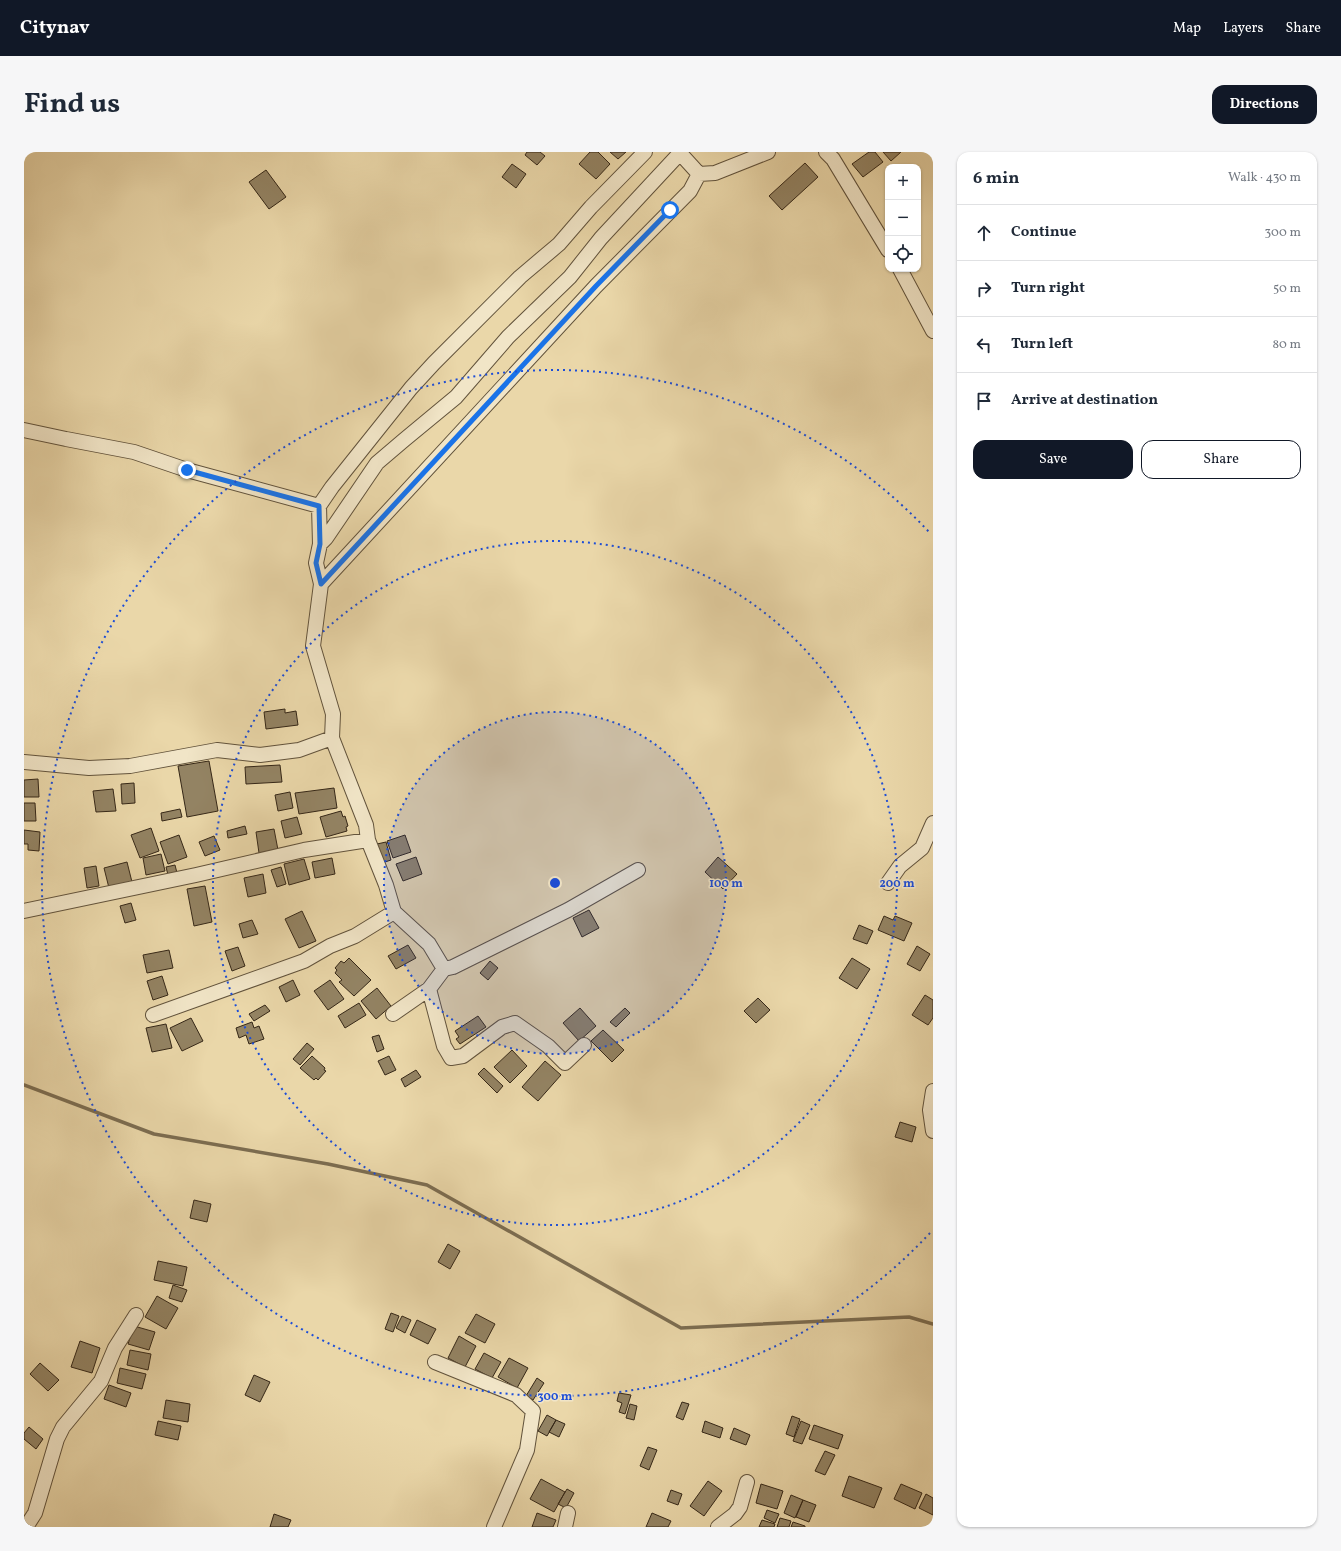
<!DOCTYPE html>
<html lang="en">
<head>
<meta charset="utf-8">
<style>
  :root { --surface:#fff; --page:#f6f6f7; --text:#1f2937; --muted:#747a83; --line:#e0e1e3; --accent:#111827 }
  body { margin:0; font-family:Vollkorn,serif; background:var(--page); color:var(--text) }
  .controls { position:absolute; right:12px; top:12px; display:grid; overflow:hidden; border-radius:8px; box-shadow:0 1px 3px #0004 }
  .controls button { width:36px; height:36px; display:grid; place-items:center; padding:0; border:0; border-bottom:1px solid var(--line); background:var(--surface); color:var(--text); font:20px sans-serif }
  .stop { position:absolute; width:12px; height:12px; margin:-9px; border:3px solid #1a73e8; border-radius:50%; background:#fff }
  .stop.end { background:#1a73e8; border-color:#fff; box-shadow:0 1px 4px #0008 }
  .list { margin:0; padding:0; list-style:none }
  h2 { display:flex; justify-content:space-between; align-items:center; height:52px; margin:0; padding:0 16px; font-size:17px }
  h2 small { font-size:13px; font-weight:400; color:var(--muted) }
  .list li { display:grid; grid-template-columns:26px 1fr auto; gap:12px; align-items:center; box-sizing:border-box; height:56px; padding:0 16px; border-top:1px solid var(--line) }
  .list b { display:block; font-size:15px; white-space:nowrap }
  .list em { font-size:13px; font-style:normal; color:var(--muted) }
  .actions { display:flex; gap:8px; padding:12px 16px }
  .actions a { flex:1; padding:9px 0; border:1px solid var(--accent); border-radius:12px; text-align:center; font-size:14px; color:var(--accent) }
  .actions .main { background:var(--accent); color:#fff }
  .icon { flex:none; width:22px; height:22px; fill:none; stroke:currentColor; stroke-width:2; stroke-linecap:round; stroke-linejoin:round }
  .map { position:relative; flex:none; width:909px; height:1375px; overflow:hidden; border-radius:12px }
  header { display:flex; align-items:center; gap:24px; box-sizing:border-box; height:56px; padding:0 20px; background:var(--accent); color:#fff }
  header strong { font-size:19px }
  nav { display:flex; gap:22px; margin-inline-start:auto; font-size:14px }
  .intro { display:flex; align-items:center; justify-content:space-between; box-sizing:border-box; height:96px; padding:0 24px }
  h1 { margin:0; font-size:28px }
  .button { padding:10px 18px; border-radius:12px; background:var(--accent); color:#fff; font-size:14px; font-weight:700 }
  main { display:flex; gap:24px; padding:0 24px }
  aside { flex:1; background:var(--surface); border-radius:12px; box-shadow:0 1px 3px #0004 }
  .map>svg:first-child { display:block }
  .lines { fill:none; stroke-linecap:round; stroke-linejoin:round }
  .stream { stroke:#7c6d51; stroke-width:3.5 }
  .building { fill:#938363; stroke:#352717 }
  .minor-casing { stroke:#62533c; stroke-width:16 }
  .minor { stroke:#f1e5c7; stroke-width:14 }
  .route { stroke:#1a73e8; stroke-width:5 }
  .ring { fill:none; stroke:#1d4ed8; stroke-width:2; stroke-dasharray:2 4 }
  .centre { fill:#1d4ed8; stroke:#f1e5c7; stroke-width:2 }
  .ring-label { font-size:12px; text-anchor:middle; font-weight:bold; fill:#1d4ed8; stroke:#f1e5c7; stroke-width:3; stroke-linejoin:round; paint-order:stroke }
</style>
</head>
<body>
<header>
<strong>Citynav</strong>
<nav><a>Map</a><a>Layers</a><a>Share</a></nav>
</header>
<div class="intro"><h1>Find us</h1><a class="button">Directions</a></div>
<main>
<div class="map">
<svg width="909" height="1375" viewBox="0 0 909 1375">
  <rect width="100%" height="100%" fill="#ead7a9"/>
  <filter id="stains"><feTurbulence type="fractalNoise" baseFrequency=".005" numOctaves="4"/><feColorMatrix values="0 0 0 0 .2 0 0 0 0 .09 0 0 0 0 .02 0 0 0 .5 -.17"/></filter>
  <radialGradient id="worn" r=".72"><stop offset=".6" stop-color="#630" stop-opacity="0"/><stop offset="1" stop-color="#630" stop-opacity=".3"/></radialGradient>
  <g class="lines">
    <path class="stream" d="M0 933 130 982 304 1012 403 1033 657 1176 885 1165 909 1172"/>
  </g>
  <path class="building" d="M503 0H516L521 4 513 13 501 3Z
    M566 0H574L586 12 572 27 555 12Z
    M586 0H602L594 7Z
    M845 0H851L859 10 839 25 828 12Z
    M859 0H877L867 9Z
    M781 11 794 25 758 58 745 44Z
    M488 12 502 22 492 36 478 25Z
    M242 18 262 45 245 57 225 30Z
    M261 557V561L272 559 274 573 242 577 240 560Z
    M185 609 194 659 163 665 154 614Z
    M256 613 258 630 222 632 221 615Z
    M14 627 15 645H0V628Z
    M110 631 111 651 98 652 97 632Z
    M310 636 313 656 275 662 271 641Z
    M89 637 92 659 72 660 69 639Z
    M266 640 269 656 254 659 251 643Z
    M0 651H11L12 669H0Z
    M156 657 158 665 138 669 137 661Z
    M317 659 319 665 321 664 324 674 322 675 323 679 302 685 296 665Z
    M273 665 278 682 261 686 257 669Z
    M221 674 223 682 204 686 203 679Z
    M127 676 135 699 116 706 107 683Z
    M250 677 254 698 235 701 232 680Z
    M0 678 16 680 15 699 4 698V692H0Z
    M155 683 163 705 144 712 136 690Z
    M381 683 387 700 369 706 363 689Z
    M190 684 196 698 181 704 175 690Z
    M362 690 367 708 358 711 353 692Z
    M137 702 141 719 122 723 119 706Z
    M392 705 398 722 379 729 372 712Z
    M694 705 713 722 699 737 681 720Z
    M308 706 311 722 291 726 288 710Z
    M280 707 286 727 265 733 260 712Z
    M103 710 108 730 85 736 80 716Z
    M151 713 153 721 144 723 142 715Z
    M72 714 75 734 63 736 60 716Z
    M257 715 262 732 253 735 247 718Z
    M239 722 242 741 224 745 220 726Z
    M181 734 188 770 170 774 163 737Z
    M107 751 112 768 101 771 96 754Z
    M565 758 575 776 558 785 549 766Z
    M278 759 292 789 275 796 261 767Z
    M860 764 869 768 871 764 888 771 880 789 854 778Z
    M228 768 234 782 219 786 215 772Z
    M835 773 849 779 843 792 829 787Z
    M384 793 392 806 372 817 364 804Z
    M893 794 906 802 896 819 883 812Z
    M214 795 221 814 208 819 201 799Z
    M145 798 149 816 123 821 119 803Z
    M325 806 347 828 330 844 315 830 318 828 311 821 313 818 311 816 317 809 320 811Z
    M828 806 846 817 833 837 815 826Z
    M466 809 474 816 464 828 456 821Z
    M138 824 144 843 129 848 123 829Z
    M269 828 276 843 262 850 255 835Z
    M306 828 320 847 304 858 290 839Z
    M353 836 367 854 352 867 337 849Z
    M901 843 909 848V866L904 873 888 863Z
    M734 846 746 858 732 871 720 859Z
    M335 851 342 863 321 876 314 864Z
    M241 853 246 859 230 869 225 862Z
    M556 856 572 874 555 889 539 871Z
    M601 856 606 861 592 875 586 870Z
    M454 864 462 875 436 892 432 887 435 885 431 879Z
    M167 866 179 889 158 899 146 876Z
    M228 870 230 876 235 874 240 887 225 892 222 883 215 886 212 876Z
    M142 872 148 896 128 900 122 876Z
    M579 878 600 898 588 910 567 889Z
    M355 883 360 897 353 900 348 885Z
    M283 891 290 897 276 913 269 907Z
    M488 898 503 914 486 931 470 915Z
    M288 904 301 916 300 918 302 919 294 928 292 926 290 928 276 916Z
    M365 904 372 918 361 923 354 909Z
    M521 909 537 923 514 949 498 935Z
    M460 916 479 934 473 941 454 922Z
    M392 918 397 925 381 935 377 927Z
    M876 970 892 975 888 990 871 985Z
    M170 1048 187 1052 183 1070 166 1066Z
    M424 1092 436 1099 426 1117 414 1110Z
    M134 1109 163 1115 159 1134 130 1128Z
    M149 1133 163 1138 158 1150 145 1146Z
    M133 1144 154 1156 142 1177 121 1165Z
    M367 1161 375 1164 369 1180 361 1177Z
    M452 1162 471 1172 461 1191 441 1181Z
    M378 1164 387 1168 381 1181 372 1176Z
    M393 1168 412 1177 404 1192 386 1183Z
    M110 1174 131 1180 125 1198 104 1192Z
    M435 1184 452 1194 441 1215 424 1206Z
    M56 1189 76 1196 68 1221 47 1215Z
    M106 1198 127 1202 124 1218 103 1213Z
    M460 1201 477 1210 468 1226 451 1217Z
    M485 1206 504 1216 493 1236 474 1225Z
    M16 1211 35 1228 24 1239 6 1222Z
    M96 1216 122 1222 118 1237 93 1231Z
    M230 1223 246 1230 236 1250 221 1243Z
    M513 1226 520 1231 509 1248 502 1244Z
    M85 1233 107 1241 102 1255 80 1247Z
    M595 1241 607 1243 601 1262 595 1260 598 1251 593 1249Z
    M142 1248 166 1252 164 1270 139 1266Z
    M658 1250 665 1252 659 1268 652 1265Z
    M606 1252 613 1254 610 1268 602 1266Z
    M523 1263 532 1268 523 1284 514 1279Z
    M768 1264 776 1267 770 1285 762 1282Z
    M532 1268 541 1272 535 1285 525 1280Z
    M134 1269 157 1274 154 1288 131 1283Z
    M681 1269 699 1276 696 1286 678 1280Z
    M777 1269 786 1273 778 1292 769 1289Z
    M790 1273 819 1283 814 1297 785 1287Z
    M5 1275 19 1287 12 1297 0 1287V1281Z
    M710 1276 726 1283 722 1293 706 1287Z
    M624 1295 633 1298 625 1318 616 1314Z
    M801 1299 811 1303 801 1323 791 1319Z
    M825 1324 858 1336 850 1356 818 1344Z
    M517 1327 541 1340 530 1360 506 1347Z
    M684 1329 698 1339 680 1364 666 1354Z
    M737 1332 759 1339 753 1357 732 1351Z
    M877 1332 898 1341 891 1357 870 1347Z
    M543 1337 550 1341 542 1356 534 1352Z
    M647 1338 658 1342 654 1353 643 1349Z
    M902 1342 909 1346V1363L895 1356Z
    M767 1343 779 1348 771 1366 760 1361Z
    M779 1348 792 1353 785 1370 772 1365Z
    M743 1358 755 1362 751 1371 740 1366Z
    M513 1361 532 1368 529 1375H508Z
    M628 1361 647 1369 644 1375H622Z
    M250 1362 267 1368 264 1375H246Z
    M756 1366 767 1369 765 1375H753Z
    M738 1368 751 1372 750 1375H735Z
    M769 1370 781 1374V1375H767Z"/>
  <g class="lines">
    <defs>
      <path id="minor" d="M655 0 675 22 691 21 744 0
        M802 0 809 7 864 98
        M876 117 909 179
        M0 278 42 287 110 300 163 318 295 354
        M296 392 302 386 353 311 380 288 432 245 484 185 546 125 577 86 656 1
        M297 432 292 411 296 392 295 354 308 335 387 236 410 211 496 125 535 92 567 55 621 0
        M0 610 65 616 106 614 193 598 236 603 275 598 308 586 309 562 289 494 297 432 572 134 666 39 675 22
        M344 688 362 733 370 760 405 792 420 817 405 837 369 862
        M864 731 876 714 898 696 909 671
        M0 759 172 723 280 698 344 688 342 673 308 586
        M420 817 429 815 544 758 614 718
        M405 837 420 894 427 906 439 904 478 875 491 871 524 894 541 911 560 893
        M129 863 280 809 306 794 331 784 370 760
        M909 939 906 958 909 979
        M411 1210 492 1243 509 1259 503 1298 470 1375
        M2 1375 11 1361 33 1287 39 1275 77 1229 91 1196 112 1163
        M541 1375 544 1361
        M694 1375 711 1362 716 1355 723 1330"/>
    </defs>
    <use href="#minor" class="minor-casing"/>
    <use href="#minor" class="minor"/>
  </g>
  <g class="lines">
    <path class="route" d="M163 318 295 354 296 392 292 411 297 432 572 134 646 58"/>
  </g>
  <circle cx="531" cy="731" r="171" fill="#1d4ed8" fill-opacity=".12"/>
  <g class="ring">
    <circle cx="531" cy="731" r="171"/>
    <circle cx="531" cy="731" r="342"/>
    <path d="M906 1081A513 513 0 1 1 906 381"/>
  </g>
  <circle cx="531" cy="731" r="6" class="centre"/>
  <g class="ring-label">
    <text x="702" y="735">100 m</text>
    <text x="873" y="735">200 m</text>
    <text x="531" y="1248">300 m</text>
  </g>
  <rect width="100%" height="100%" filter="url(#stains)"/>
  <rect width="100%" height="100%" fill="url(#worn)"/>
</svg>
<div class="controls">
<button>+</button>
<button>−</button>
<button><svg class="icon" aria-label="locate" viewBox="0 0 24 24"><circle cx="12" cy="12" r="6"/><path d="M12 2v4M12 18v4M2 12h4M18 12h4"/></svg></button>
</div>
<div class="stop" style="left:646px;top:58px"></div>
<div class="stop end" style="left:163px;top:318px"></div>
</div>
<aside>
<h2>6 min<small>Walk · 430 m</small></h2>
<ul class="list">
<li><svg class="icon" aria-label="ahead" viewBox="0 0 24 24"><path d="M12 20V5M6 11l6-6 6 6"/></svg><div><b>Continue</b></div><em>300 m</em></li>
<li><svg class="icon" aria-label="right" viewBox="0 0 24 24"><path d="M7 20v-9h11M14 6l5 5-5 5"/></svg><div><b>Turn right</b></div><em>50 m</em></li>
<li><svg class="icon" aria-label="left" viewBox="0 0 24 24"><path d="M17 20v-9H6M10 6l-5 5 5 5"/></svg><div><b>Turn left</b></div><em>80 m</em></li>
<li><svg class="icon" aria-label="arrive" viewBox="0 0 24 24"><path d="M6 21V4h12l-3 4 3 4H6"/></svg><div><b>Arrive at destination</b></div></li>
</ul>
<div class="actions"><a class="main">Save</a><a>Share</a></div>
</aside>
</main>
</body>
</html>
